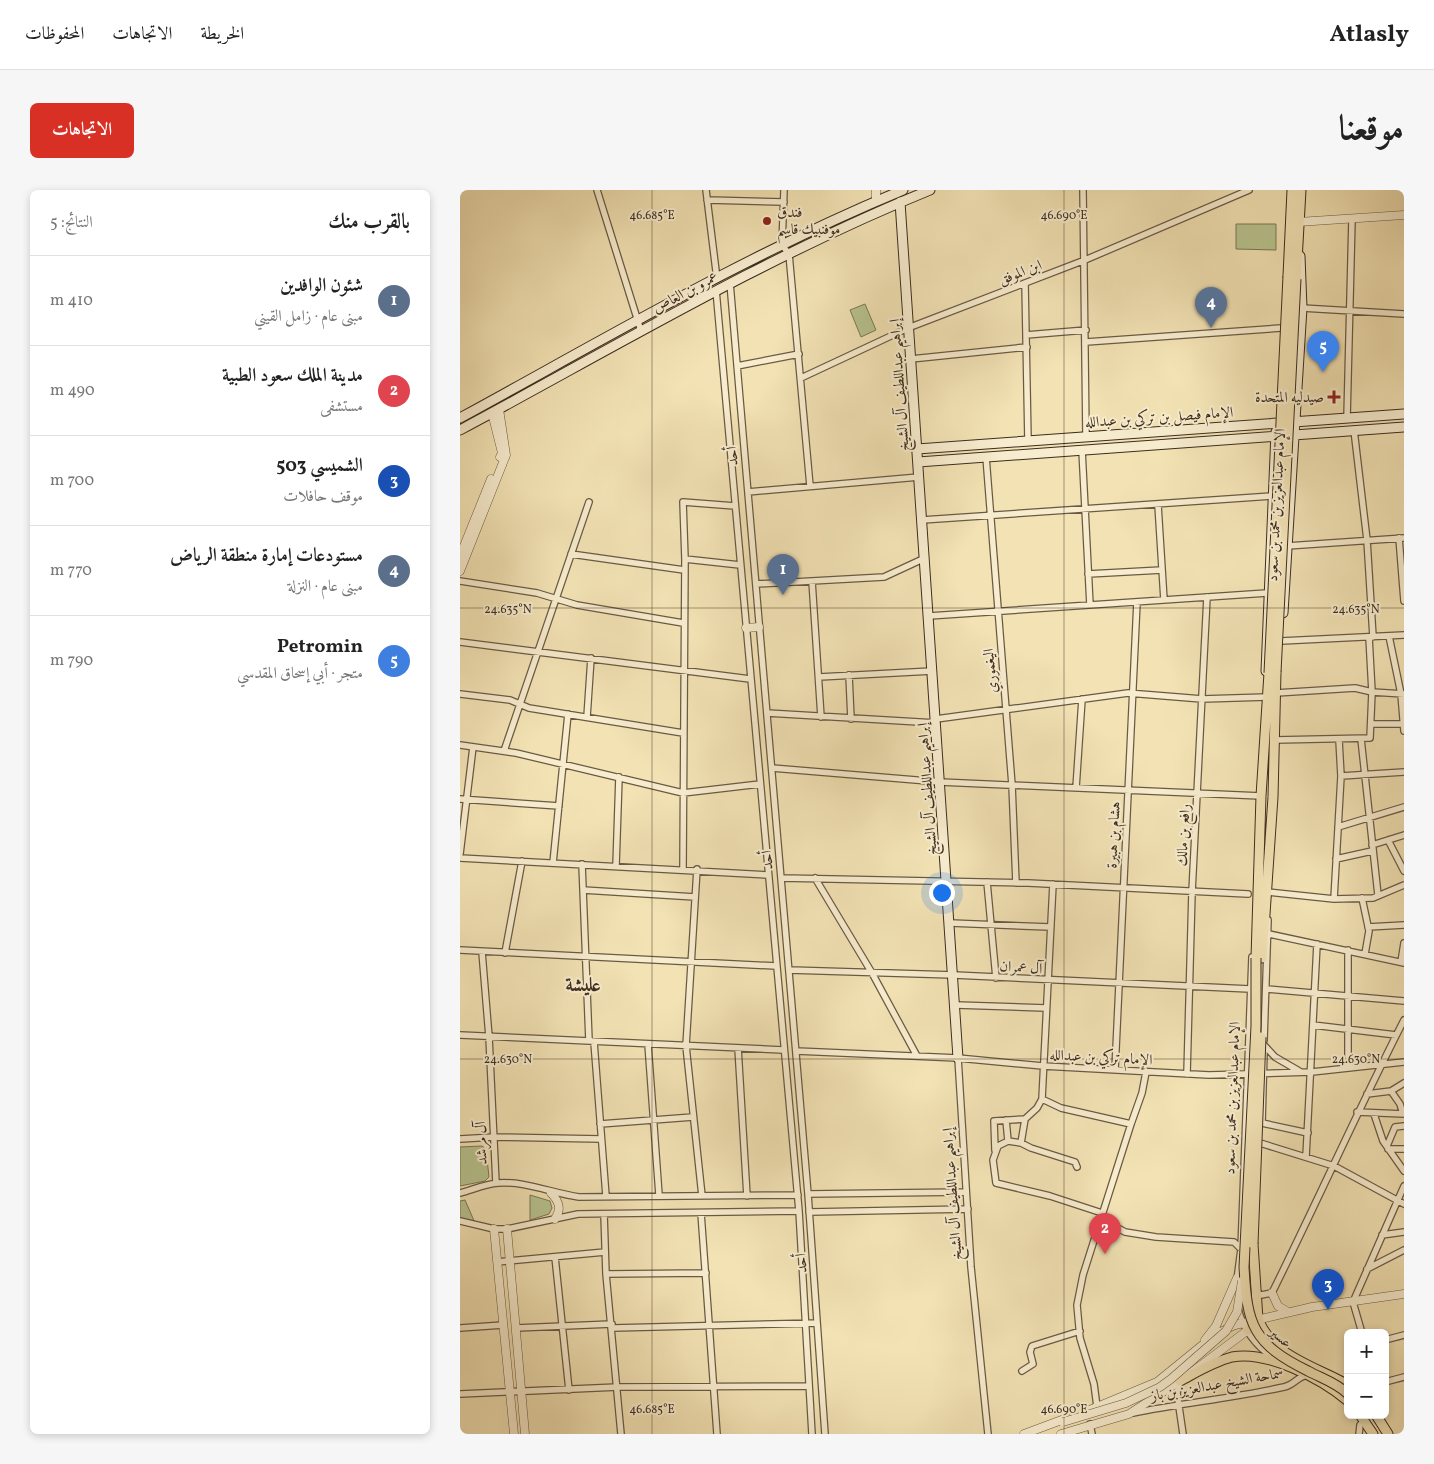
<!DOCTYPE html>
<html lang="ar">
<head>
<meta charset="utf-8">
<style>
  :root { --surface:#fff; --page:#f6f6f6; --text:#222; --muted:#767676; --line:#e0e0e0; --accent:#d93025 }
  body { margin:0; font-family:Vollkorn,Amiri,serif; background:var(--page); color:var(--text); direction:rtl }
  .controls { position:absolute; right:15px; bottom:15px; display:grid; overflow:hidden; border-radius:8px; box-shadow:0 2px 8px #0003 }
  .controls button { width:45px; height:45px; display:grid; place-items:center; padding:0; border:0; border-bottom:1px solid var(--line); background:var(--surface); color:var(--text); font:25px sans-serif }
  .you { position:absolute; left:481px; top:702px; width:18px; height:18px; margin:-12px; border:4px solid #fff; border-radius:50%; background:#1a73e8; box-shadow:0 0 0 8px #1a73e833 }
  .badge { display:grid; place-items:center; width:32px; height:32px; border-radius:50%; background:var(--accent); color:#fff; font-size:16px; font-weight:700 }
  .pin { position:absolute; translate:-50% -41px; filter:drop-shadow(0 1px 2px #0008) }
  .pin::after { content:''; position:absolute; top:26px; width:18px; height:15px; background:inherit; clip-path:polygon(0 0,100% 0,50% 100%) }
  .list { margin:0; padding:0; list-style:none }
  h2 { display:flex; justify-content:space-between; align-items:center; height:65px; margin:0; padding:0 20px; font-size:21px }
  h2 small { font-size:16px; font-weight:400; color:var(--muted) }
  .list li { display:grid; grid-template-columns:32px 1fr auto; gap:15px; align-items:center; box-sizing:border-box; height:90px; padding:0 20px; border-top:1px solid var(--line) }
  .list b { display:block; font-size:19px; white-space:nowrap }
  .list p { margin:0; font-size:16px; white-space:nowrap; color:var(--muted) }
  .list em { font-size:16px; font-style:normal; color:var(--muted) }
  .map { position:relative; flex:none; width:944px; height:1244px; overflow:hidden; direction:ltr; border-radius:8px }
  header { display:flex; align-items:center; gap:30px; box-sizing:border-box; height:70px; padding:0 25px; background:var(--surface); border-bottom:1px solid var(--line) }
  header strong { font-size:24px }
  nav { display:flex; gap:28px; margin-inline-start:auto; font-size:18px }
  .intro { display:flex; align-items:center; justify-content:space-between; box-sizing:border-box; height:120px; padding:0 30px }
  h1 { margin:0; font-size:35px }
  .button { padding:12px 22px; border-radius:8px; background:var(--accent); color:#fff; font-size:18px; font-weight:700 }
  main { display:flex; gap:30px; padding:0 30px }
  aside { flex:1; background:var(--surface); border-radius:8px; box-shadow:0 2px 8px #0003 }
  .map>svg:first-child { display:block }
  .green { fill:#b8c48f; stroke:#7a7857 }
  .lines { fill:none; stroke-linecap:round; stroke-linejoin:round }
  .minor-casing { stroke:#6a5a44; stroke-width:8 }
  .tertiary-casing { stroke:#6a5a44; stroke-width:9 }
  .secondary-casing { stroke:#3c2d1f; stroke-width:11 }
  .primary-casing { stroke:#3c2d1f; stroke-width:11 }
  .minor { stroke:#f7ecce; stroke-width:5.5 }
  .tertiary { stroke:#f7ecce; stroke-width:8 }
  .secondary { stroke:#f7ecce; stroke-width:9 }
  .primary { stroke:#f2e2b4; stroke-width:9 }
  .tertiary-bridge-casing { stroke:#6a5a44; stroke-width:9; stroke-linecap:butt }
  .primary-bridge-casing { stroke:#3c2d1f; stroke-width:11; stroke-linecap:butt }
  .tertiary-bridge { stroke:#f7ecce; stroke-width:8 }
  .primary-bridge { stroke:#f2e2b4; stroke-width:9 }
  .ticks { fill:none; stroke:#3c2d1f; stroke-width:1; stroke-opacity:0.45 }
  .poi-dot { fill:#8f2418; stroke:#f7ecce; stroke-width:2 }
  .labels { text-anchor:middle; stroke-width:4; stroke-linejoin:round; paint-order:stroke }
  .poi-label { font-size:15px; fill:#3c2d1f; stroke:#f7ecce; text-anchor:start }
  .street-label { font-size:15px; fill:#3c2d1f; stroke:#f7ecce }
  .district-label { font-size:20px; font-weight:bold; fill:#3c2d1f; stroke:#f7ecce }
  .ticks-label { font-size:12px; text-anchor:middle; fill:#3c2d1f; stroke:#f7ecce; stroke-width:4; stroke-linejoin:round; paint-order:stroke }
</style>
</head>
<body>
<header>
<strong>Atlasly</strong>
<nav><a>الخريطة</a><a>الاتجاهات</a><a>المحفوظات</a></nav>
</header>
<div class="intro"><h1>موقعنا</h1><a class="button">الاتجاهات</a></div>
<main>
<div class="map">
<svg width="944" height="1244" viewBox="0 0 944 1244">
  <rect width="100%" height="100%" fill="#f2e2b4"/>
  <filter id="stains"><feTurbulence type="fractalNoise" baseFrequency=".004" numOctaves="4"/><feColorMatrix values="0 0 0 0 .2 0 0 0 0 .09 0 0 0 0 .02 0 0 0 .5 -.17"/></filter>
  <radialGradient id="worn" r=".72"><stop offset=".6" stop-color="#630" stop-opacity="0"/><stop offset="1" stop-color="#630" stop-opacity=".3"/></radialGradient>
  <path class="green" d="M776 34H816V60L776 59Z
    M405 114 416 140 401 147 390 120Z
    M22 956 26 959 29 987 25 991 0 996V957Z
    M70 1005 90 1011 92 1018 89 1024 70 1030Z
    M5 1010 15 1033 0 1028V1011Z"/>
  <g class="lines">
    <defs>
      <path id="minor" d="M137 0 181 141
        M246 0 257 89
        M324 0 322 55 329 64 350 296
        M623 0 626 246
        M247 10 324 12
        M270 93 348 1004 365 1244
        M565 93 568 251
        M256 100 339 1021 352 1244
        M842 118 944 124
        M566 145 626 140
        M626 152 821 138
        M451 169 567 157
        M277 176 339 164
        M341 188 448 138 625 70 789 0
        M887 228 892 29
        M894 240 907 350 913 447
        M622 260 630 415
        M526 267 552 595 556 693
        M288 302 459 287
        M698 315 704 410
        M462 330 812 306
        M939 348 944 411
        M827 356 944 348
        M111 364 224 380
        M225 369 280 375
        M628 384 702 380
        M0 391 77 403 117 415 223 433
        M352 391 361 527
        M296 394 424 387 465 368
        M469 426 807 403
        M929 446 941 504 944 541
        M821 451 944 445
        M0 452 290 489
        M389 485 391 529
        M359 487 472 481
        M816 503 895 498 912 502 944 504
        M0 504 50 510 69 518 223 543
        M307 523 476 533
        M127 527 131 468
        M476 529 668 503 742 509 807 507
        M911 534H944
        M901 549 918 705
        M815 550 910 548 912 502 909 447
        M0 555 56 563 223 603 300 594
        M44 561 129 312
        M312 578 480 592 801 606
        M881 586 944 582
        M616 598 622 509
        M0 609 99 616
        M878 637 944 617
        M928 650 944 681
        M912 655 944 645
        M0 664 13 557
        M0 668 308 685
        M876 669 912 661
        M93 673 108 524
        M122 674 129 851
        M156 676 159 587
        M223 679 225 369 223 312 275 316
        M237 679 226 856 242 1006
        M321 688 568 693 788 704
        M355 688 412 783 457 866
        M527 692 536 788
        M593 694 582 909 577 918 565 929 561 953 571 958 615 972 617 977
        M123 700 235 707
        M807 706V702L874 709 913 708 944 695
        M902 708 909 741 905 764
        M874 709 881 586 879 550
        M490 733 590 737
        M908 737 944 735
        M809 744 944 773
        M0 760 316 776
        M888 760V878
        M22 762 29 847 36 993
        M45 763 62 671
        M941 772 944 753
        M329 780 494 785 790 799
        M806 799 944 811
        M496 815 586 818
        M853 835 936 845
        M0 845 323 860
        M804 850 808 730
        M134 852 146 1006
        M188 854 199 1005
        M804 855 815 867 839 881
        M278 858 287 1006
        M336 861 498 868 583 876 749 885 852 882 944 872
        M498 868 511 1077 528 1244
        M655 880 677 412
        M727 884 732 702 747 407
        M931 901 940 914 943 924
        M907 904 931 901 944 893
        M582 909 601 918 671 934 623 1085 617 1115 620 1148 634 1194 637 1217
        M897 922 944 924
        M914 924 923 951 944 981
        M546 930 548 951
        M802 933 804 862
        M802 933 848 943
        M140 934 233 927
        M671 934 682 903 686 882
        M0 949 34 947 141 949
        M561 953 548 951 538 956 533 970 536 993 590 1006 642 1023 647 1032 665 1042 696 1047 774 1052 781 1059
        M800 953 874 976 944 1014
        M927 956 935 937 944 936
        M928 959H944
        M535 960 534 931 565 929
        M846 967 857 754
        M0 1003C12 1000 25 994 38 993 65 991 92 1003 119 1007L338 1005
        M348 1004 506 1002
        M349 1022 508 1019
        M241 1023 257 1244
        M144 1024 146 1084 161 1244
        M0 1031 34 1039H47L118 1024 339 1021
        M922 1045 944 1042
        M95 1067 109 1200
        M37 1072 145 1062
        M907 1079 944 1060
        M146 1084 246 1083
        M777 1090 781 1059 792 767
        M795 1102 801 1105 812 1103C857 1012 898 920 944 830
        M778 1117C781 1138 798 1158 815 1169
        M0 1138 43 1135
        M56 1138 152 1134
        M153 1138 357 1133
        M902 1143 893 1112 944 996
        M925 1150 944 1145
        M562 1181 573 1174 570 1162 572 1156 620 1141
        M720 1191 717 1203 723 1244
        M925 1192 944 1187
        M0 1204 158 1197 348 1196
        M673 1223C723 1213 774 1208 824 1197 834 1195 837 1187 847 1185
        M630 1234 632 1244
        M899 1244 900 1235 904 1231"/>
      <path id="tertiary" d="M416 11V0
        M838 32 944 25
        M32 223 42 263 40 267
        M0 366 31 289
        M0 381 46 265 39 219
        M286 438 299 437
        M91 1003C99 1011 102 1019 95 1029
        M34 1039 54 1244
        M47 1039 65 1244
        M812 1103 818 1116 828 1122
        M745 1150 756 1136 777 1088
        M625 1222 697 1192 756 1144 775 1135 852 1117 944 1104
        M564 1244 607 1228
        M601 1244 669 1224 720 1191 788 1140"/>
      <path id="secondary" d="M440 12 498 868
        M0 228C145 149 290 63 443 0
        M0 240C155 157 307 66 470 0
        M457 259 944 224
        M458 272 944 237
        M823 423 842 118 840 66
        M806 481 816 242"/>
      <path id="primary" d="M828 86 832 0
        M836 89 841 0
        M796 768 801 606 809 483
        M802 768 813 607 816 482
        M798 1129C813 1167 855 1176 888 1195
        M788 1140 798 1129 793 1054
        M720 1191C737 1182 753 1172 772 1167 807 1160 862 1189 888 1211
        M900 1225 913 1244
        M916 1225 928 1244"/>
    </defs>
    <use href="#minor" class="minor-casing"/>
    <use href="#tertiary" class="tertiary-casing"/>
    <use href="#secondary" class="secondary-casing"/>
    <use href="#primary" class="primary-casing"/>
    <use href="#minor" class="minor"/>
    <use href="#tertiary" class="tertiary"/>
    <use href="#secondary" class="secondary"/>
    <use href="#primary" class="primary"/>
    <defs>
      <path id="tertiary-bridge" d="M603 1232 666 1213 700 1197 711 1189 766 1141 777 1122 782 1091"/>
      <path id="primary-bridge" d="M816 482 836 89
        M809 483 828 86
        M796 768V836L784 1077C787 1135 793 1154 848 1181 861 1188 877 1193 888 1204
        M793 1054 801 847"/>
    </defs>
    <use href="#tertiary-bridge" class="tertiary-bridge-casing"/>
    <use href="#primary-bridge" class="primary-bridge-casing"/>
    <use href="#tertiary-bridge" class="tertiary-bridge"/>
    <use href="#primary-bridge" class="primary-bridge"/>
  </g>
  <path class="ticks" d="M192 0V1244M604 0V1244M0 418H944M0 869H944"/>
  <g class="poi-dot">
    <circle cx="307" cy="31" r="5"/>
    <path d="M871.5 199.5h5v5h5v5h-5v5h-5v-5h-5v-5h5z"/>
  </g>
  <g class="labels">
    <g class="poi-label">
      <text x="317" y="27">فندق<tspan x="317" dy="17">موفنبيك قاسم</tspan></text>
      <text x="864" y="212" text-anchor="end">صيدليه المتحدة</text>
    </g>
    <g class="street-label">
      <text transform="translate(560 82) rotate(-21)" y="5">ابن الموفق</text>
      <text transform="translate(225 102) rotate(-28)" y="5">عمرو بن العاص</text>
      <text transform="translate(439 195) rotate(-94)" y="5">إبراهيم عبداللطيف آل الشيخ</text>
      <text transform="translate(699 227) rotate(-4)" y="5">الإمام فيصل بن تركي بن عبدالله</text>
      <text transform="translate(272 266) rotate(-95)" y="5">أحد</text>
      <text transform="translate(816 315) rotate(-87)" y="5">الإمام عبدالعزيز بن محمد بن سعود</text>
      <text transform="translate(530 481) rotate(-95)" y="5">اليغموري</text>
      <text transform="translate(467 599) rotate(-94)" y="5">إبراهيم عبداللطيف آل الشيخ</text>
      <text transform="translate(653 645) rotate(-87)" y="5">هشام بن هبيرة</text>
      <text transform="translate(723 645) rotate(-87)" y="5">رافع بن مالك</text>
      <text transform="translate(307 670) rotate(-95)" y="5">أحد</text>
      <text transform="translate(561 777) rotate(4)" y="5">آل عمران</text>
      <text transform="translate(641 867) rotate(3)" y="5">الإمام تركي بن عبدالله</text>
      <text transform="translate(772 908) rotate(-88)" y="5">الإمام عبدالعزيز بن محمد بن سعود</text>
      <text transform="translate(21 953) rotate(-92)" y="5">آل مرشد</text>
      <text transform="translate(492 1004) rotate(-94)" y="5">إبراهيم عبداللطيف آل الشيخ</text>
      <text transform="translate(341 1073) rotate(-94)" y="5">أحد</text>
      <text transform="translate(821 1147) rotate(41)" y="5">عسير</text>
      <text transform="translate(757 1194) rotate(-10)" y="5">سماحة الشيخ عبدالعزيز بن باز</text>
    </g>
    <g class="district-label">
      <text x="123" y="801">عليشة</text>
    </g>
  </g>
  <g class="ticks-label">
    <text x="192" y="29">46.685°E</text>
    <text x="604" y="29">46.690°E</text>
    <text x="48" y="423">24.635°N</text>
    <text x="896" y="423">24.635°N</text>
    <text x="48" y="873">24.630°N</text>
    <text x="896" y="873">24.630°N</text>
    <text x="192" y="1223">46.685°E</text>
    <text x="604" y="1223">46.690°E</text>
  </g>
  <rect width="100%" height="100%" filter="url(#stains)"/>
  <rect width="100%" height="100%" fill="url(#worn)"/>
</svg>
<div class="controls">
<button>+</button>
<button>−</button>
</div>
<div class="you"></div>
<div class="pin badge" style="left:323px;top:405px;background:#5c6f8a">1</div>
<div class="pin badge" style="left:645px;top:1064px;background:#e0444e">2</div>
<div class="pin badge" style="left:868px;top:1120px;background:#1a4fb4">3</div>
<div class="pin badge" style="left:751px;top:138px;background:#5c6f8a">4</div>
<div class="pin badge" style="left:863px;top:182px;background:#3f7fe0">5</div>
</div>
<aside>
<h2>بالقرب منك<small>النتائج: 5</small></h2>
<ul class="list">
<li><span class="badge" style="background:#5c6f8a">1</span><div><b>شئون الوافدين</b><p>مبنى عام · زامل القيني</p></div><em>410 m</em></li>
<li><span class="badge" style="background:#e0444e">2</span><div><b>مدينة الملك سعود الطبية</b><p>مستشفى</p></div><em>490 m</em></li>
<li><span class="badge" style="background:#1a4fb4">3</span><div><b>الشميسي 503</b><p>موقف حافلات</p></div><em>700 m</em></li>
<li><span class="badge" style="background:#5c6f8a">4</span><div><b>مستودعات إمارة منطقة الرياض</b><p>مبنى عام · النزلة</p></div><em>770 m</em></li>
<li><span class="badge" style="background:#3f7fe0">5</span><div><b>Petromin</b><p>متجر · أبي إسحاق المقدسي</p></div><em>790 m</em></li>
</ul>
</aside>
</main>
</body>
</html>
